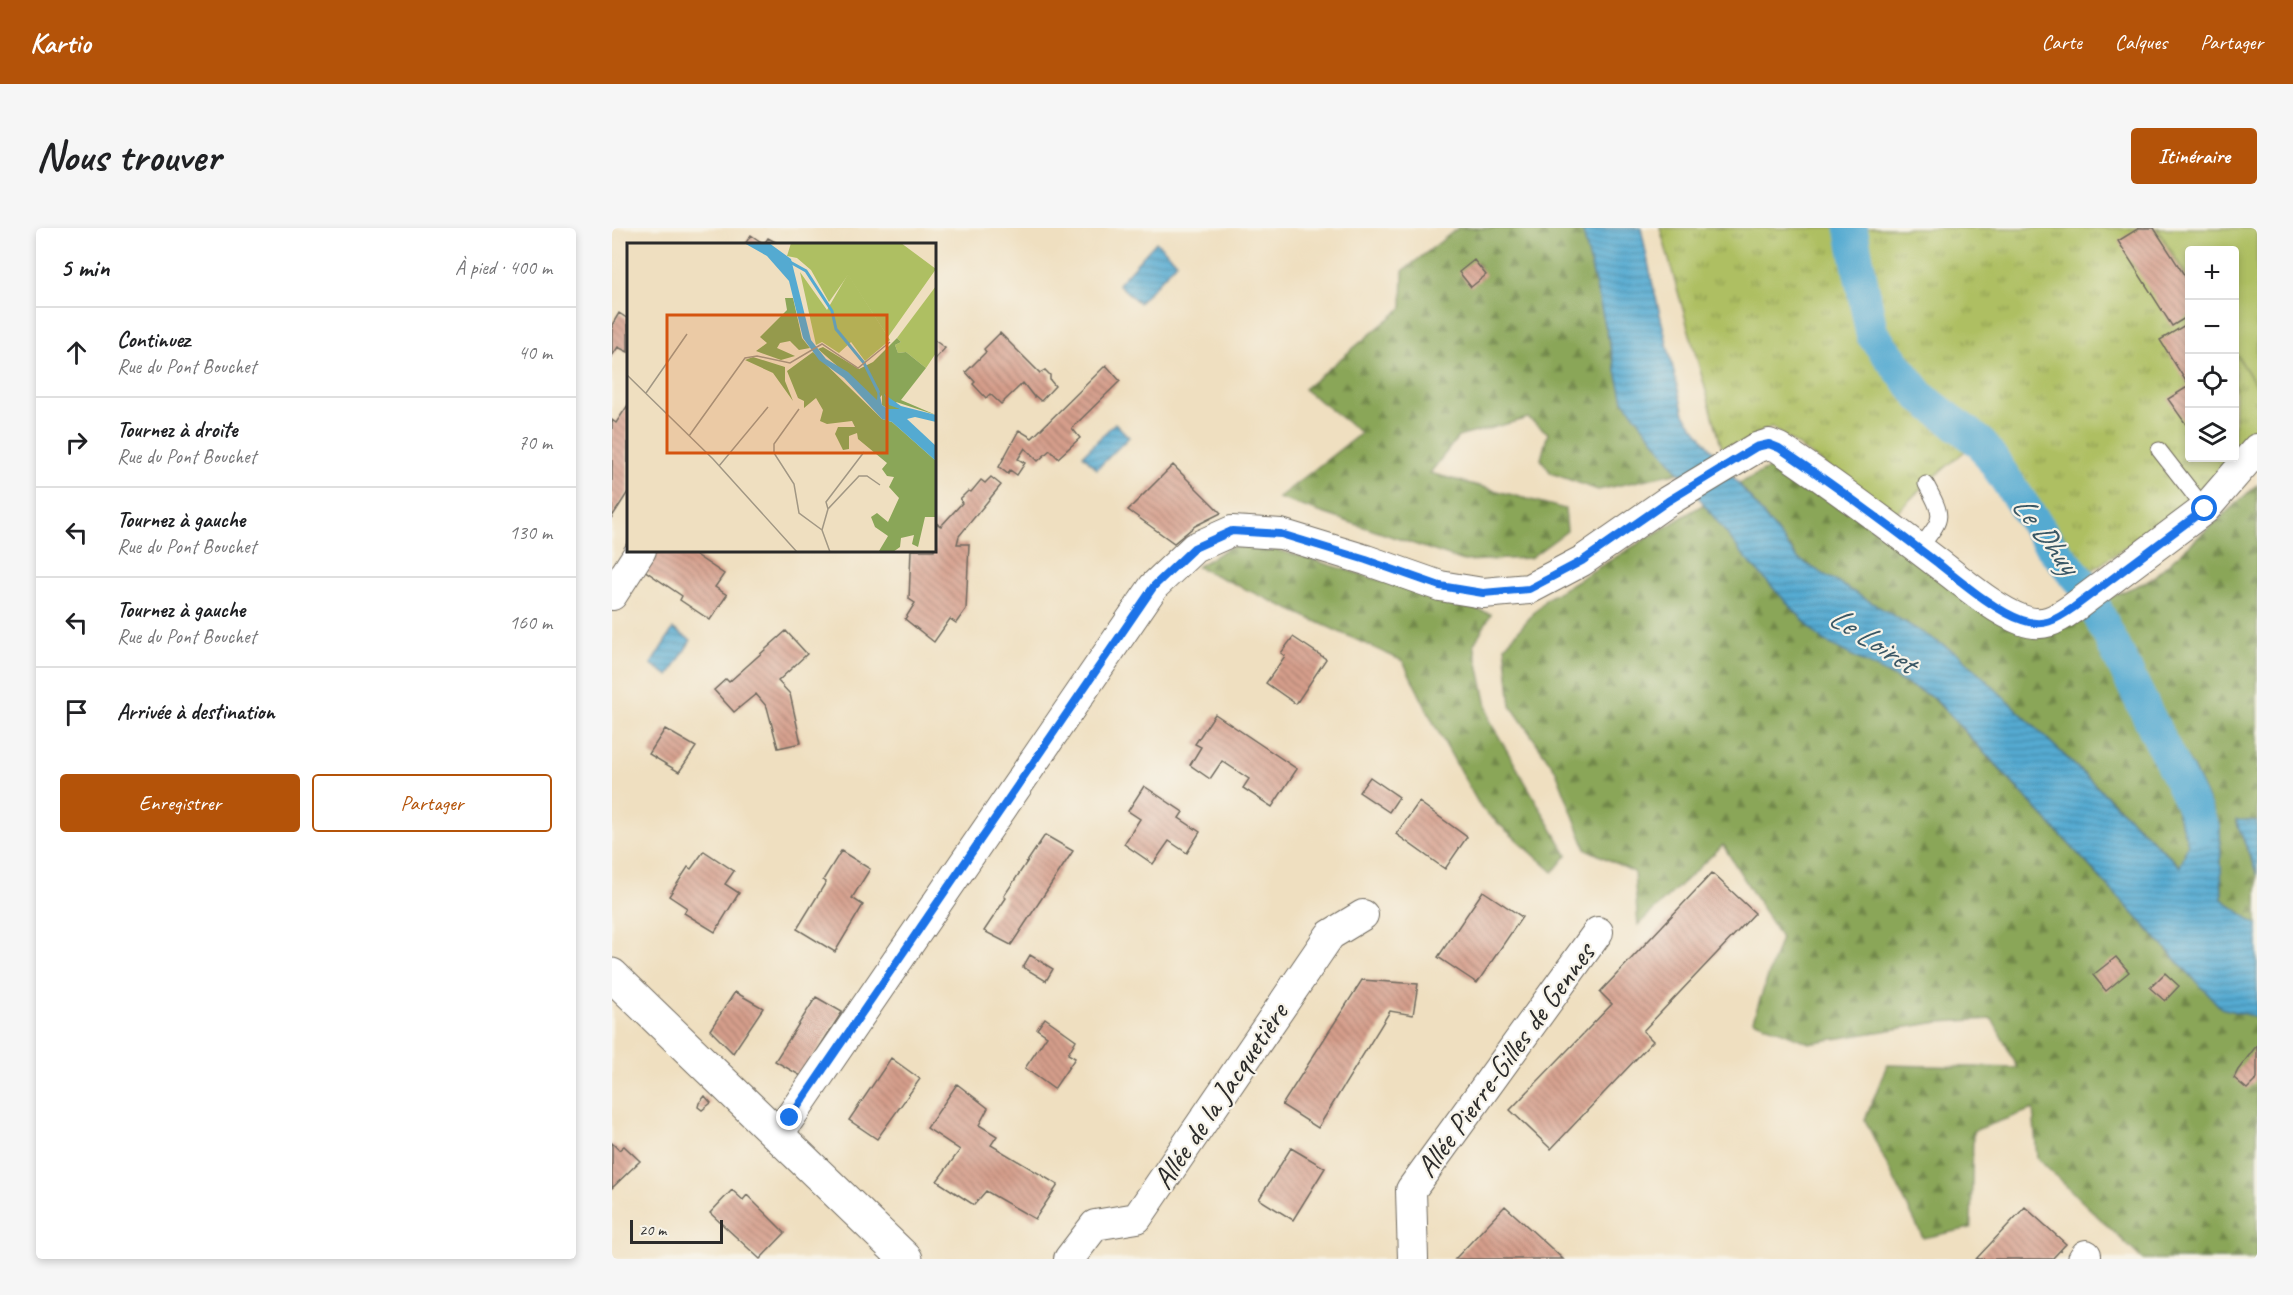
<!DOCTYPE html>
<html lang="fr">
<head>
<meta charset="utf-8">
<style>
  :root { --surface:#fff; --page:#f6f6f6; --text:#202124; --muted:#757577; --line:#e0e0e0; --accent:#b45309 }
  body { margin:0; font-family:Caveat,sans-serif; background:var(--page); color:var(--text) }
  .controls { position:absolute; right:18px; top:18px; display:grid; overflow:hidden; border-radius:6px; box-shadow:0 3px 9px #0003 }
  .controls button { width:54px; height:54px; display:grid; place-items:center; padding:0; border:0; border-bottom:2px solid var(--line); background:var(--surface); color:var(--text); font:30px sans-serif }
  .scale { position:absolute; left:18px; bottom:15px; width:93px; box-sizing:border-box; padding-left:6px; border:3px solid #2b2b2b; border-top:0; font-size:16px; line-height:21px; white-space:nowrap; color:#2b2b2b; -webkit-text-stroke:4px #f7f3e8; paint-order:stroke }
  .stop { position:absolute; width:18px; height:18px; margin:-14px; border:4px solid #1a73e8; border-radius:50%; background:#fff }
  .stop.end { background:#1a73e8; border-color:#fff; box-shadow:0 2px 6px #0008 }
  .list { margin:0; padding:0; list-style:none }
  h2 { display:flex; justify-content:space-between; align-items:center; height:78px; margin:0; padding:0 24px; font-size:26px }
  h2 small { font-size:20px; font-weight:400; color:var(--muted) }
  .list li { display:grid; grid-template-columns:39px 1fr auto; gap:18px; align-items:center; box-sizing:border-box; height:90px; padding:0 24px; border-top:2px solid var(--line) }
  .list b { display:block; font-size:22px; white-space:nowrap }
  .list p { margin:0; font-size:20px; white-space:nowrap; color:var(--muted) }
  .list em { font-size:20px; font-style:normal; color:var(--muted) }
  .actions { display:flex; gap:12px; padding:18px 24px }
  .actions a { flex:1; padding:14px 0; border:2px solid var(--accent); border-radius:6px; text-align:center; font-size:21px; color:var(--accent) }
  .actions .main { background:var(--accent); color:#fff }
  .icon { flex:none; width:33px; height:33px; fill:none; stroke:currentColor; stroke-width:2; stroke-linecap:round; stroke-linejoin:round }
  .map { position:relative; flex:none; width:1645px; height:1031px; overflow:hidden; border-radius:6px }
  header { display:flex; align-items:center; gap:36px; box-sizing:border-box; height:84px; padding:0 30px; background:var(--accent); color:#fff }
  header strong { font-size:28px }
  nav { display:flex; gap:33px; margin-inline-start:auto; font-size:21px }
  .intro { display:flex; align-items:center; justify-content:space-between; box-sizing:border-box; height:144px; padding:0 36px }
  h1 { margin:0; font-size:42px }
  .button { padding:15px 27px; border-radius:6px; background:var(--accent); color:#fff; font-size:21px; font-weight:700 }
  main { display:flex; gap:36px; padding:0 36px }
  aside { flex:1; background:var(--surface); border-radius:6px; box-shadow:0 3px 9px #0003 }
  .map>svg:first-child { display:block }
  .green { fill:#aebf62; stroke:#6c7546; stroke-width:1.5 }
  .forest { fill:url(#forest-firs); stroke:#5a6842; stroke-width:1.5 }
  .park { fill:url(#park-tufts); stroke:#6c7546; stroke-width:1.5 }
  .water { fill:url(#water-rules); stroke:#406a7e; stroke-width:1.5 }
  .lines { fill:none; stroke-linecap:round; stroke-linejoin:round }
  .canal { stroke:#54aad1; stroke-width:33 }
  .building { fill:url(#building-back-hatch) }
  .service-casing { stroke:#706a5f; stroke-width:17 }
  .minor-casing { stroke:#706a5f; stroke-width:32 }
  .secondary-casing { stroke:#706a5f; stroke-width:35 }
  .service { stroke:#fff; stroke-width:15 }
  .minor { stroke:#fff; stroke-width:30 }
  .secondary { stroke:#fff; stroke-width:33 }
  .route { stroke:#1a73e8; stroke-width:8 }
  .labels { text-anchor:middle; stroke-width:4.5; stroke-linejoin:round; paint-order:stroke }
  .street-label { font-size:30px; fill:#2b2b2b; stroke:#f7f3e8 }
  .water-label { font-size:32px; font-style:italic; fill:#395765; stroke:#f7f3e8 }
  .inset-river { fill:none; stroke:#54aad1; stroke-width:3 }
  .inset-road { fill:none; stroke:#a19784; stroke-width:1.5 }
  .view { fill:#d5540f; fill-opacity:0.15; stroke:#d5540f; stroke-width:3 }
  .inset-edge { fill:none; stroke:#2b2b2b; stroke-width:3 }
</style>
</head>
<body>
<header>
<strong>Kartio</strong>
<nav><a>Carte</a><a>Calques</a><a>Partager</a></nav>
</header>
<div class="intro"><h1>Nous trouver</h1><a class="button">Itinéraire</a></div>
<main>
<aside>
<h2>5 min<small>À pied · 400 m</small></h2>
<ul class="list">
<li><svg class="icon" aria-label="ahead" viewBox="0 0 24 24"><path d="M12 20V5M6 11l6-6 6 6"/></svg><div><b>Continuez</b><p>Rue du Pont Bouchet</p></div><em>40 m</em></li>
<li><svg class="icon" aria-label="right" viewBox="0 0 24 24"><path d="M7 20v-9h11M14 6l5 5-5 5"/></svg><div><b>Tournez à droite</b><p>Rue du Pont Bouchet</p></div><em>70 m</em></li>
<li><svg class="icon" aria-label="left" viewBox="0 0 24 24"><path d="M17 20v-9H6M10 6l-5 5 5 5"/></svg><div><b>Tournez à gauche</b><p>Rue du Pont Bouchet</p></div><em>130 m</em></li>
<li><svg class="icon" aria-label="left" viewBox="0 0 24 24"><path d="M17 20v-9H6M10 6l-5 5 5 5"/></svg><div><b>Tournez à gauche</b><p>Rue du Pont Bouchet</p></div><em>160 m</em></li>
<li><svg class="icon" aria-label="arrive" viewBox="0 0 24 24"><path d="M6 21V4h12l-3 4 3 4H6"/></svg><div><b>Arrivée à destination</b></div></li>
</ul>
<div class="actions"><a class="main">Enregistrer</a><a>Partager</a></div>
</aside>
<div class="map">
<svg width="1645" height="1031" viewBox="0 0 1645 1031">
  <defs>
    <pattern id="forest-firs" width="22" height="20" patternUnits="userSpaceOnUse" patternTransform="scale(1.5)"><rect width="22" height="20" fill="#8aa658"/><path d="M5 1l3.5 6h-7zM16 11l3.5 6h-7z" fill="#718749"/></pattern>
    <pattern id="park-tufts" width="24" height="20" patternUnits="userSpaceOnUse" patternTransform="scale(1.5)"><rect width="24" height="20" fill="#aebf62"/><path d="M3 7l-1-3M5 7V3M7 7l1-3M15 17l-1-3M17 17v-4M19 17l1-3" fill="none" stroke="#8e9b51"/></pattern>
    <pattern id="water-rules" width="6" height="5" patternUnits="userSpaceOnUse" patternTransform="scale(1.5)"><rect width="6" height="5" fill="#54aad1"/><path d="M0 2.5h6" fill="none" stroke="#468baa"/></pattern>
    <pattern id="building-back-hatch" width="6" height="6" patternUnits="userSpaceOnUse" patternTransform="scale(1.5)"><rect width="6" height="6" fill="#d59e8b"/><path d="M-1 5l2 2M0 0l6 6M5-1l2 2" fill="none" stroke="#ad8172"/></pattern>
  </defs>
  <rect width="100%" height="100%" fill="#f7f3e8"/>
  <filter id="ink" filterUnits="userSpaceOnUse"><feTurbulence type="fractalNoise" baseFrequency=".0167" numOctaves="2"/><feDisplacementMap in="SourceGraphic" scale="12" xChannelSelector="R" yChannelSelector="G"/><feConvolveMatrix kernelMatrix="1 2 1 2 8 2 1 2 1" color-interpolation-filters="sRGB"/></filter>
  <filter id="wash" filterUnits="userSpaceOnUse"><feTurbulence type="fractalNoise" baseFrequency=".008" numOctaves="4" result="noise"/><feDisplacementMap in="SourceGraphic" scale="24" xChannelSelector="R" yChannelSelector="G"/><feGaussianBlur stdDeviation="1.35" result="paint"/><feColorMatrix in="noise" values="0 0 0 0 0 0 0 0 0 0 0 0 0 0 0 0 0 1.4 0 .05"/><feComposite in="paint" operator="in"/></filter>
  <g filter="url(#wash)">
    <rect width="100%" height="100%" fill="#efdfc0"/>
    <path class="green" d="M1545 0H1645V159L1623 124 1622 22H1578L1577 52Z"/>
    <path class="forest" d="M846 0H970L1011 172 1067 244 986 262 939 245 929 231 936 205 916 190 846 209 818 245 953 281 955 303 918 330 852 333 666 270 749 205 692 161 790 80 791 43Z
      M1168 235 1413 406 1538 352 1645 257V593H1624L1645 647V697L1610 671 1608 598 1580 537 1564 581 1576 616 1569 639 1348 427 1186 331 1127 255Z
      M1092 276 1136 333 1210 412 1321 470 1609 780 1645 789V1031H1530L1425 930 1421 881 1361 903 1359 1000 1311 1010 1253 892 1275 837 1406 840 1380 791 1327 794 1197 815 1141 792 1169 710 1111 617 1026 697 1022 644 974 621 944 543 899 478 893 418 934 371Z
      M638 315 695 330 879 386 862 416 878 493 955 627 941 644 869 580 823 498 791 433 585 339 616 320Z"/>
    <path class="park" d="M1048 0H1545L1577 52 1578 230H1622L1623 124 1645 159V211L1614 248 1478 344 1436 289 1378 202 1314 256 1283 286 1159 199 1112 227Z"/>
    <path class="water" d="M970 0H1029L1040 53 1072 186 1186 331 1348 427 1568 639 1576 616 1564 581 1579 536 1608 598 1610 671 1645 697V789L1609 780 1322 470 1210 412 1136 333 1011 172Z
      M544 14 565 34 527 75 506 56Z
      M503 195 517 209 485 241 471 227Z
      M61 401 79 412 57 448 39 436Z
      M1624 592 1645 593V647Z"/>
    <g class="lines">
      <path class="canal" d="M1239 0 1260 106 1309 169 1370 216 1438 317 1472 357 1590 597"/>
    </g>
    <g id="blocks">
      <path class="building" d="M1527 0H1542L1578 56V87L1560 98 1506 13Z
        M139 7 152 16 156 10 167 16H133Z
        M862 32 874 47 859 59 847 44Z
        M7 85 16 91V124L6 119 0 128V97Z
        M1578 94V202L1556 171 1577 158 1548 112Z
        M388 105 428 145 433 142 438 147V152L443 158 429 173 423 168 422 169 411 155 389 176 378 166 374 170 361 156 363 154 354 144 374 124 372 121Z
        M322 112 333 120 322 132Z
        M494 137 508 153 460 200 468 210 446 230 438 222 426 233 413 220 406 231 413 235 405 247 398 242 396 246 387 239 407 202 420 210Z
        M16 177V264L0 289V192L4 195Z
        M561 237 609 285 583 298 562 315 516 282Z
        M379 249 389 257 347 308 345 316H357L354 381 344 395 338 391 322 414 293 391 303 375 297 371 299 322H322V294L329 298 350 275 348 271 356 263 359 264 369 252 373 255Z
        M45 322H76L112 346 103 359 115 367 98 392 68 372 70 368 32 342Z
        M174 403 195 426 166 453 178 466 189 515 166 520 155 479 144 466 122 484 102 462 114 451 117 454Z
        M681 409 714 431 684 476 654 455 673 428 669 425Z
        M603 486 685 541 660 579 631 560 637 551 610 533 598 551 578 537 589 519 583 516Z
        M53 501 84 519 67 544 37 526Z
        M758 549 787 569 777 584 747 564Z
        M532 558 571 584 567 590 588 604 575 625 557 613 541 636 512 616 528 591 516 583Z
        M807 574 855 609 833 641 784 606Z
        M433 607 461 623 399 717 372 703 394 670 392 668Z
        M92 623 122 643 113 656 127 665 103 704 72 685 75 680 57 668 76 639 79 641Z
        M229 623 258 641 240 670 251 677 223 724 185 701 214 654 211 652Z
        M1100 645 1143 685 1031 803 1041 813 939 921 898 882 1000 776 988 764Z
        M871 663 910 689 865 755 826 729Z
        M418 727 441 741 434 753 411 739Z
        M1504 729 1517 744 1494 763 1481 747Z
        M1553 745 1567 758 1553 773 1538 760Z
        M750 752 806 756 801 787 778 783 706 900 670 877Z
        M123 764 151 780 121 825 98 802Z
        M204 769 230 784 189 848 163 833Z
        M433 790 464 812 456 826 463 830 442 861 413 840 435 808 425 801Z
        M1645 817V851L1635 861 1622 850 1626 842Z
        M279 830 308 851 265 911 237 892Z
        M345 856 376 880 367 897 385 908 379 917 446 957 423 991 374 963 362 977 325 953 348 922 315 900Z
        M93 868 99 875 90 882 86 879 87 875Z
        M0 915 7 922 12 918 28 933 0 960Z
        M679 920 713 940 681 992 647 971Z
        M120 962 131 972 135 967 173 1005 148 1031 98 985Z
        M893 978 951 1031H843Z
        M1413 979 1454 1016 1440 1031H1364Z"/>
    </g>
  </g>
  <g filter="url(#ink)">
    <use href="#blocks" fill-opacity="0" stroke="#706a5f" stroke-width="1.5"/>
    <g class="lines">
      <defs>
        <path id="service" d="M1547 222 1593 281
          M1307 321C1331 289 1333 292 1314 256"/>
        <path id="minor" d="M0 367 29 322
          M166 907 542 358 582 320 620 303 669 306 754 332 828 358 871 365 917 361 970 333 1056 273 1144 220 1157 216 1167 220C1221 256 1272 294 1323 333 1347 351 1382 382 1410 392 1431 400 1444 392 1461 380L1593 281 1645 221
          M457 1031 483 997 525 990 718 707 751 687
          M801 1031 799 962 986 704
          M1471 1031 1474 1027"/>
        <path id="secondary" d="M0 747 294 1031"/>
      </defs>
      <use href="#service" class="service-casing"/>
      <use href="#minor" class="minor-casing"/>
      <use href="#secondary" class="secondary-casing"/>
      <use href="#service" class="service"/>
      <use href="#minor" class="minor"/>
      <use href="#secondary" class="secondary"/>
    </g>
  </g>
  <g class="lines" filter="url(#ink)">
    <path class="route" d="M178 890 542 358 582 320 620 303 669 306 754 332 828 358 871 365 917 361 970 333 1056 273 1144 219 1157 216 1167 220C1221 256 1272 294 1323 333 1346 351 1383 383 1410 392 1431 400 1444 392 1461 380L1593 281"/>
  </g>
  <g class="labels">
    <g class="street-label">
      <text transform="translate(893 832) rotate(-54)" y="10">Allée Pierre-Gilles de Gennes</text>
      <text transform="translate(608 868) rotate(-56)" y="10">Allée de la Jacquetière</text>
    </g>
    <g class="water-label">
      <text transform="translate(1434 306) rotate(53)" y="11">Le Dhuy</text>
      <text transform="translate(1261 411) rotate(33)" y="11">Le Loiret</text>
    </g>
  </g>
  <g transform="translate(15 15)">
    <rect width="309" height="309" fill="#efdfc0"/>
    <path d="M164 0H274L309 26 261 94 221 32 202 59 184 27 170 15 160 13ZM309 43V110L299 125 279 109 271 110 268 102 274 99 270 95Z" fill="#aebf62"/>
    <path d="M158 55H166L175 95 183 105 172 107 163 98 153 100 150 105 168 113 154 117 129 108 140 100 133 94 160 67ZM270 95 274 99 268 102 271 110 279 109 299 125 274 157 309 172 269 159 273 166 270 169 261 166 255 162V152L250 158 191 106 196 104 232 126 246 119ZM186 109 255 176 265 179 309 218V274H298L291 304 285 301 287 292 274 295 273 304 266 309 252 308 261 293 248 284 244 274 250 270 261 279 272 255 262 244 267 234 260 233 255 226 260 220 231 196 230 190 222 193V206L216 207 208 191 211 184H228L225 178 200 181 193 178 196 167 189 155 177 165V158L171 155 160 128ZM126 114 158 124V138L166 158 146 130 118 117Z" fill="#8aa658"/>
    <path d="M173 29 200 67 221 31 263 97 238 118 224 99 212 110 195 99 189 102Z" fill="#aebf62"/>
    <path d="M117 0H142L164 16 184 97 199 116 221 129 250 157 251 144 255 162 261 166H273L262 162 257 151 274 163 309 172V179L288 174 280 176 309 203V218L265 179 255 176 217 135 192 117 176 95 162 38 140 13Z" fill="#54aad1"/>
    <path class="inset-river" d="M163 19 179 28 205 68 209 86 237 120 252 150"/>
    <path class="inset-road" d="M0 132 86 216 170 309M19 150 60 91M172 166 147 201V210L167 241 172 270 195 287M62 193 118 115 130 113 163 120 195 101 231 125 263 99M92 223 141 164M201 266 199 259 237 209M203 309 195 287 201 266 232 233H240L253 242"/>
    <path class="view" d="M40 72H260V210H40Z"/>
    <rect width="309" height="309" class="inset-edge"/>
  </g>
</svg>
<div class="controls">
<button>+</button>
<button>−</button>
<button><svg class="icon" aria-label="locate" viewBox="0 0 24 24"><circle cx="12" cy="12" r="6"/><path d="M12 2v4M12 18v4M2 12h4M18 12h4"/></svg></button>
<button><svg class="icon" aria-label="layers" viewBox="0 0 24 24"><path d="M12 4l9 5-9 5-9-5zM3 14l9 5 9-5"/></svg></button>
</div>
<div class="scale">20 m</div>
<div class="stop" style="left:1593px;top:281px"></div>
<div class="stop end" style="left:178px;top:890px"></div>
</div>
</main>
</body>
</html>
